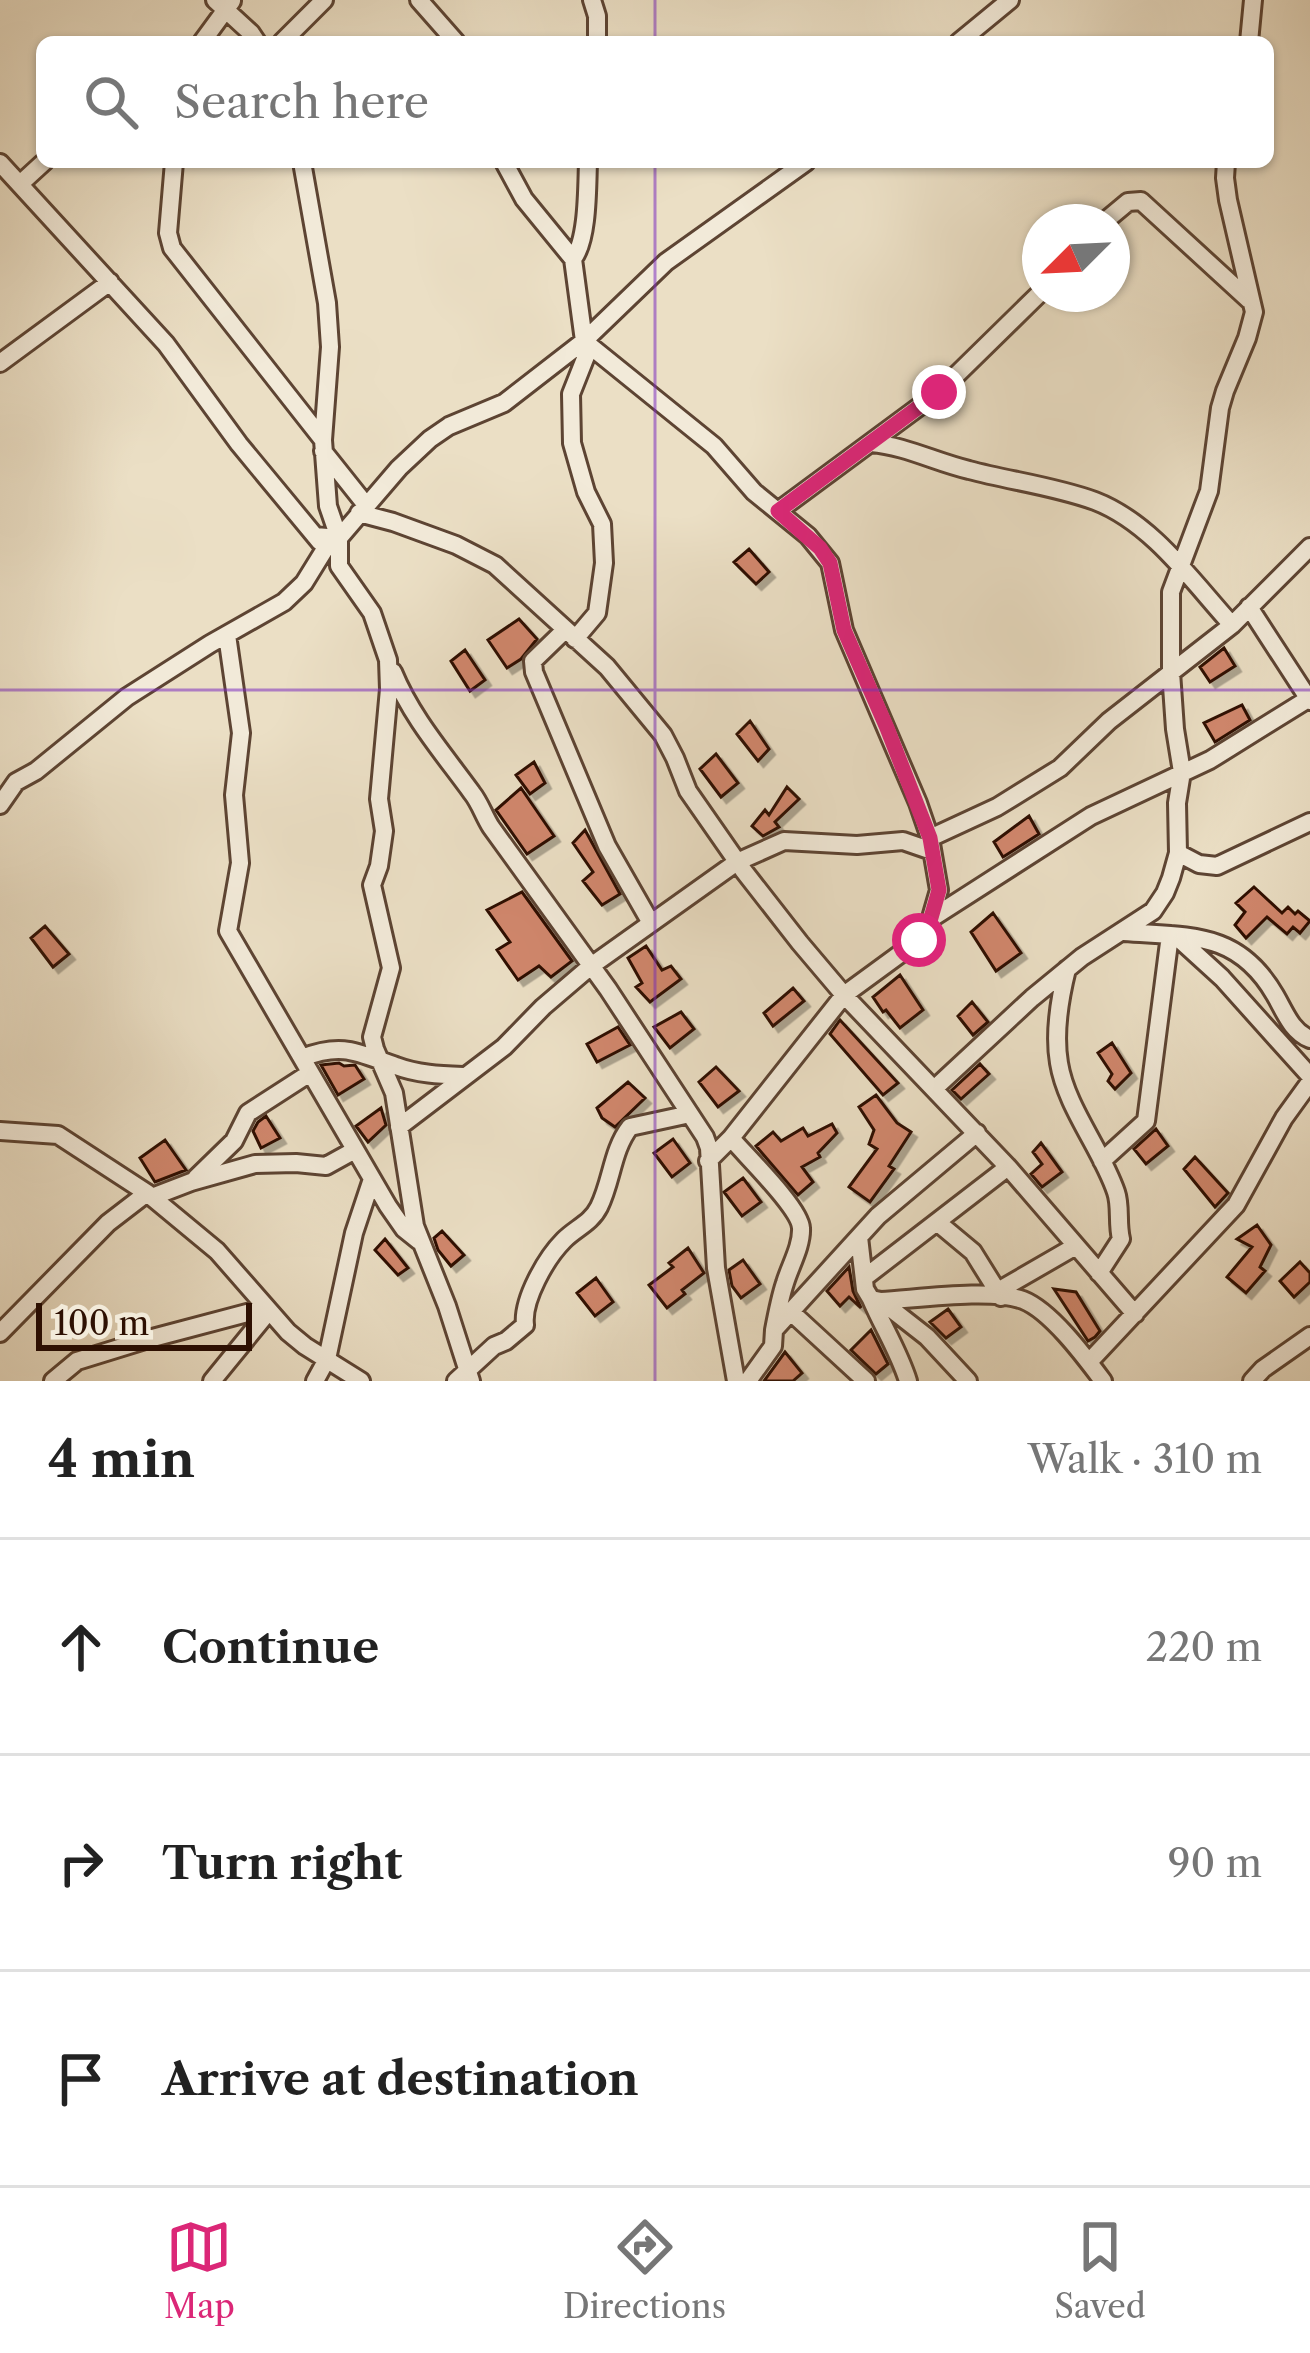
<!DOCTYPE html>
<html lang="en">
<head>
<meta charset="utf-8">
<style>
  :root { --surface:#fff; --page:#f6f6f6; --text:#222; --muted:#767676; --line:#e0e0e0; --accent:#db2777 }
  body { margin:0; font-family:"Libre Caslon Text",serif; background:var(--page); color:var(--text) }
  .compass { position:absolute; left:1022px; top:204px; width:108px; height:108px; border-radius:50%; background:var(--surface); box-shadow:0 3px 9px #0004; rotate:246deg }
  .scale { position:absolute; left:36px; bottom:30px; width:216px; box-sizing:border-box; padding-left:12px; border:6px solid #2e1002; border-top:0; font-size:33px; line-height:42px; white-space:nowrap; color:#2e1002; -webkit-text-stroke:9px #f2ead9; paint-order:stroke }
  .stop { position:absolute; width:36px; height:36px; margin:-27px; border:9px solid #db2777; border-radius:50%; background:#fff }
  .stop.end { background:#db2777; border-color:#fff; box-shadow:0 3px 12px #0008 }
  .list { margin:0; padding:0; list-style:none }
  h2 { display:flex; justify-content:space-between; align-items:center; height:156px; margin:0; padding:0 48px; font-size:51px }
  h2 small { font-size:39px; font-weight:400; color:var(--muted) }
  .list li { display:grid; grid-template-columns:78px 1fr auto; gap:36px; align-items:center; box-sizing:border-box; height:216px; padding:0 48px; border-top:3px solid var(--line) }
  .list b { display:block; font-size:45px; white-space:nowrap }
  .list em { font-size:39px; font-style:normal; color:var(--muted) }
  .icon { flex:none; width:66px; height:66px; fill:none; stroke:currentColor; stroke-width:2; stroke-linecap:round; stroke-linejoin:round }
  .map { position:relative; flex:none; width:1310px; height:1381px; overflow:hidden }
  .search { position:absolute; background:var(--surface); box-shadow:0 3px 9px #0004; left:36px; right:36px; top:36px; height:132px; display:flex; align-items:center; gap:30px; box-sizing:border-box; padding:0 42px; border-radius:18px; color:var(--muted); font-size:45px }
  .sheet { height:804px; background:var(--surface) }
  nav { display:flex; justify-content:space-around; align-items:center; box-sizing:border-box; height:168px; border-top:3px solid var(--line); background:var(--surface); font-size:33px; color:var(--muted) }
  nav a { display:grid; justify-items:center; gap:6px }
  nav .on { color:var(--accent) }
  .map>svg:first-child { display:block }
  .building { fill:#d1876d; stroke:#2e1002; stroke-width:3; filter:url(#shadow) }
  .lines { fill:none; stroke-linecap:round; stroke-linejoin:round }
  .minor-casing { stroke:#5d4433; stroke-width:22 }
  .minor { stroke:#f2ead9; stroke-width:16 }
  .route { stroke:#db2777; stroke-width:15 }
  .grid { fill:none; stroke:#7b2cbf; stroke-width:3; stroke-opacity:0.55 }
</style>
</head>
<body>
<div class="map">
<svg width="1310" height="1381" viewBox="0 0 1310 1381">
  <defs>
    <filter id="shadow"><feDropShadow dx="5.5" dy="5.5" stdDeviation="0" flood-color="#0004"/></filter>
  </defs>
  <rect width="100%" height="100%" fill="#ebdfc5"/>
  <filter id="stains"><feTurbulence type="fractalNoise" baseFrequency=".00167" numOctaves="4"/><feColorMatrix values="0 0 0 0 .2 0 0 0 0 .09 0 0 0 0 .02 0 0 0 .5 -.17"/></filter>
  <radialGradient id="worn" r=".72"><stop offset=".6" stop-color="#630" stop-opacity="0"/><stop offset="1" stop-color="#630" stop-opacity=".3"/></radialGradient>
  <path class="building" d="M749 549 769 572 756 584 734 562Z
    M519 619 537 639 521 659 507 668 488 640Z
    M1224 648 1235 666 1210 682 1200 667Z
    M465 650 485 680 470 691 451 661Z
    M1242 705 1250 720 1215 742 1204 723Z
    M750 721 769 749 758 761 737 734Z
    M716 754 738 783 721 797 700 769Z
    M534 762 545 783 530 794 516 775Z
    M787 787 799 799 775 822 779 827 763 836 752 826 765 810 769 815Z
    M521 788 554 836 527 854 496 810Z
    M1029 816 1039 834 1003 857 994 842Z
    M585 830 620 894 602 905 583 881 593 872 573 843Z
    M1254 887 1282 913 1288 907 1295 914 1298 911 1310 921 1300 933 1293 927 1287 934 1267 917 1246 938 1235 925 1245 912 1236 903Z
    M522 892 572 961 551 977 539 966 518 980 497 950 510 942 487 910Z
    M993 913 1021 953 996 971 971 932Z
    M45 926 69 954 53 967 31 938Z
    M646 946 662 970 671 966 681 979 650 1002 636 987 642 983 628 958Z
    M900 975 923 1010 900 1028 886 1010 883 1012 873 997Z
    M793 988 804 1001 773 1026 764 1013Z
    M972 1002 988 1022 973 1035 958 1016Z
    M681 1012 694 1029 670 1048 654 1027Z
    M840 1020 898 1083 883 1095 830 1034Z
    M618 1027 630 1045 597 1062 587 1044Z
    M1112 1043 1131 1073 1115 1089 1108 1081 1112 1074 1098 1053Z
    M339 1063 344 1066 355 1065 364 1079 338 1095 321 1065Z
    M980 1064 989 1074 961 1099 952 1090Z
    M716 1067 739 1091 718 1107 699 1082Z
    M628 1082 645 1098 615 1127 602 1118 597 1108Z
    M876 1095 897 1123 911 1132 889 1166 894 1169 870 1202 849 1187 877 1149 869 1144 874 1130 859 1107Z
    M381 1108 386 1125 368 1142 356 1126Z
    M266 1116 280 1138 261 1148 253 1131 258 1122Z
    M832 1124 837 1133 818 1153 820 1157 802 1167 813 1182 798 1195 756 1146 773 1132 781 1141 803 1128 808 1136Z
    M1156 1129 1168 1146 1146 1164 1134 1149Z
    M673 1139 690 1163 672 1177 654 1153Z
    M165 1140 186 1170 155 1182 140 1158Z
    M1041 1143 1062 1172 1042 1187 1031 1174 1042 1164 1033 1152Z
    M1195 1157 1228 1193 1215 1207 1184 1169Z
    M743 1178 761 1202 742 1216 724 1192Z
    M1257 1225 1271 1245 1260 1267 1265 1271 1246 1293 1227 1277 1252 1247 1237 1239Z
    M442 1231 464 1255 451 1266 438 1250 434 1238Z
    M385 1239 408 1268 398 1275 375 1250Z
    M688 1248 704 1273 682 1290 685 1294 667 1308 649 1285 673 1267 669 1263Z
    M743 1260 760 1284 741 1298 732 1286 729 1270Z
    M1300 1262 1310 1273V1282L1294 1297 1280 1281Z
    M849 1267 853 1291 861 1308 849 1297 840 1306 827 1291Z
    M596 1278 613 1302 595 1316 577 1293Z
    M1054 1289 1076 1292 1100 1331 1095 1337 1088 1341Z
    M948 1309 961 1327 946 1338 930 1322Z
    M871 1330 888 1364 876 1374 851 1350Z
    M785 1352 802 1373 793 1381H764Z"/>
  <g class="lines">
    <defs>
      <path id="minor" d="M215 0 251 33 257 42
        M419 0 456 42
        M592 0 597 16V42
        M202 42 232 1
        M282 42 324 0
        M959 42 1010 0
        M1249 42 1253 0
        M174 162 168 233 172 248 323 440
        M302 162 327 303 330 347 323 440 328 506 339 538V566L372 613 388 660 389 689 379 799 384 831 379 866 372 885 391 968 372 1037 375 1049 394 1093 415 1226 447 1306 471 1381
        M504 162 524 199 573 259 584 341 714 446 754 492 808 536 830 563 844 630 918 803 930 838 939 890 926 935 844 995 731 1138 708 1161
        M0 163 166 344 239 444 320 542
        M20 184 44 162
        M1104 222 1128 202 1141 201 1249 300
        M573 259C588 240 587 188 588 162
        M0 363 110 282
        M871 443C906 446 935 462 969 470 1010 481 1054 486 1095 501 1152 523 1192 581 1232 625
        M323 451 366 505
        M778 511 939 392 1040 293
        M359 513 393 522 456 545 495 565 607 667 663 735 675 758 688 791 743 870 800 943 844 995 1008 1167 1135 1314
        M315 536 339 538 399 468 430 439 449 426 504 403 584 341 666 262 806 162
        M1249 607 1310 701
        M565 630 533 661 534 672 607 846 651 923
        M227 635 241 733 234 795 240 863 228 931 388 1206 404 1229 419 1241
        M575 639 597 613 604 563 602 524 586 492 572 443 571 394 590 346
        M393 672C412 718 443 753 472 793 480 803 484 816 491 827L608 989 705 1137 709 1148 716 1268 736 1381
        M0 805 16 782 36 771 127 697 210 644 284 602 304 583 325 549
        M930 838 997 807 1060 768 1109 721 1232 625 1310 547
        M1178 853 1199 864 1217 866 1310 822
        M932 918 1091 816 1210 760 1308 699
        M1124 932C1190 937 1238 931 1275 995 1285 1012 1291 1031 1310 1039
        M1177 937 1222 978 1310 1076
        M1067 969C1060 997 1054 1034 1059 1063 1066 1107 1102 1150 1116 1192 1121 1206 1117 1223 1121 1239L1099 1273
        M302 1058C343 1042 358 1053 396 1066 417 1074 440 1075 463 1076
        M934 1089 1032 998 1082 957 1153 911 1165 893 1171 878 1178 853 1177 803 1182 772 1175 729 1171 672V592L1209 491 1220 408 1225 391 1247 338 1254 312 1228 200 1225 178 1226 162
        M399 1127 504 1047 543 1007 591 966 737 862 784 841 857 845 903 841 932 851
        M0 1131 58 1135 147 1193 217 1251 288 1332 305 1346 361 1381
        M731 1138C746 1156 800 1208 801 1228 802 1246 790 1266 785 1283 780 1298 777 1314 774 1330
        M1102 1161 1146 1121 1170 935
        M196 1178 234 1141 248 1113 310 1073
        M152 1197 191 1182 255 1164 296 1163 326 1166 355 1150
        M937 1222 973 1252 1001 1297
        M859 1237 865 1289 871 1299 881 1301C917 1299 991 1288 1023 1300 1051 1311 1085 1357 1103 1381
        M864 1278 1008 1167
        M998 1291 1074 1247
        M871 1299C883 1327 899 1352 908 1381
        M881 1301 927 1337 968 1381
        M791 1312 866 1381
        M0 1333 108 1223 147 1193
        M1089 1362 1236 1205 1284 1118 1310 1082
        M53 1381 77 1361 145 1340 266 1308
        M212 1381 269 1311
        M315 1381 327 1359 354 1233 372 1179
        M456 1381 494 1346 506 1341 525 1325C522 1300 546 1258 564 1240 576 1228 591 1223 599 1207 612 1181 612 1150 630 1127L690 1114
        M748 1381 773 1346 774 1330 878 1216 977 1133
        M1252 1381 1263 1369 1310 1336"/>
    </defs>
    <use href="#minor" class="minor-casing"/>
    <use href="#minor" class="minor"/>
  </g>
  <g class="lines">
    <path class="route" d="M919 940 926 935 939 890 930 838 887 728 844 630 830 563 820 548 778 511 939 392"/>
  </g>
  <path class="grid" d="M655 0V42M655 162V1381M0 690H1310"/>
  <rect width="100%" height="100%" filter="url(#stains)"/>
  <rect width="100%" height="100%" fill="url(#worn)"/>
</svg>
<svg class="compass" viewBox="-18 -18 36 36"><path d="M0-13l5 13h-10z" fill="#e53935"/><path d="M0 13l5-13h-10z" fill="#767676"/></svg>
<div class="scale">100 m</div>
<div class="stop" style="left:919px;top:940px"></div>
<div class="stop end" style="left:939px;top:392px"></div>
<div class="search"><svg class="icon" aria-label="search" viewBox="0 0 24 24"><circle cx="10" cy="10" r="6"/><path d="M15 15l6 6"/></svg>Search here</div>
</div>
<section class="sheet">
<h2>4 min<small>Walk · 310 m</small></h2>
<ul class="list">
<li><svg class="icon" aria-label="ahead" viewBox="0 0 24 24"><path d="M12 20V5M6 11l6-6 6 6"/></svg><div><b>Continue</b></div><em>220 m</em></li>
<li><svg class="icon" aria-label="right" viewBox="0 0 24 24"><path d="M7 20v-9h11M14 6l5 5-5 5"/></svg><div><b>Turn right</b></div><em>90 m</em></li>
<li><svg class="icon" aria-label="arrive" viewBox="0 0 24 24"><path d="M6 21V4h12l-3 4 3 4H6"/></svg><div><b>Arrive at destination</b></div></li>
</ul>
</section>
<nav>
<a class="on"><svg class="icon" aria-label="map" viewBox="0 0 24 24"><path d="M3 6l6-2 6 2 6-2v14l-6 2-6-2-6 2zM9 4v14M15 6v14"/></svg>Map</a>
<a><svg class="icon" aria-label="directions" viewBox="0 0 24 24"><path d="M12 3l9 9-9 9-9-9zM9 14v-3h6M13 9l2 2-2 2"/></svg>Directions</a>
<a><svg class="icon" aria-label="saved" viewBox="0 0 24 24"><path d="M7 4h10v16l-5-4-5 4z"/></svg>Saved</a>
</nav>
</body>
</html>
